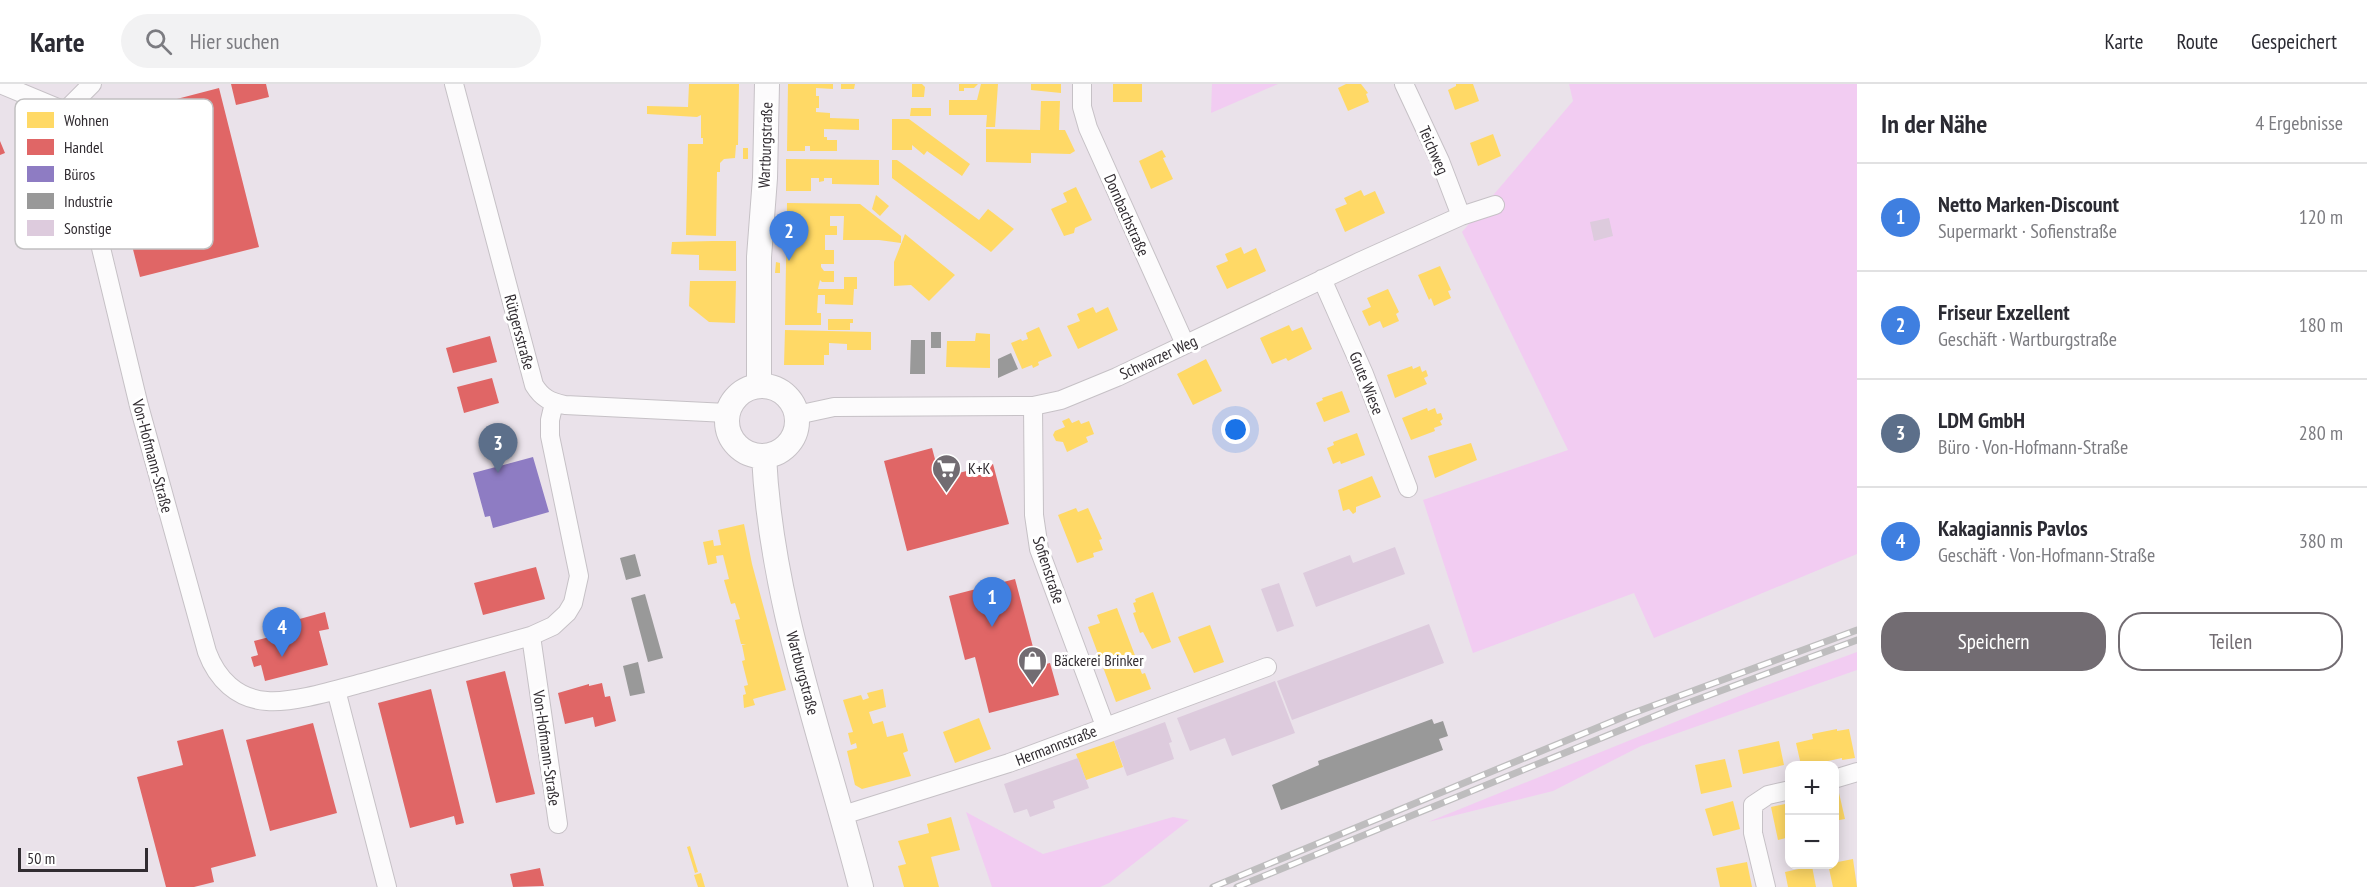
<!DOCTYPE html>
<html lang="de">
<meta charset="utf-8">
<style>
body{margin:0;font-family:"PT Sans Narrow",sans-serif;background:#f2f2f3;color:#2b2b33}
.controls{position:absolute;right:18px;bottom:18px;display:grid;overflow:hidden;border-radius:12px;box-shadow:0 3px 15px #0003}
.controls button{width:54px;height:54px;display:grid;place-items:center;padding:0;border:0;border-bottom:2px solid #e1e1e2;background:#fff;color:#2b2b33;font:30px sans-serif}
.scale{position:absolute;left:18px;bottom:15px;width:130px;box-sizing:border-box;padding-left:6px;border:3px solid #312c31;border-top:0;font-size:16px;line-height:21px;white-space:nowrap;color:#312c31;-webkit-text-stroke:4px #fff;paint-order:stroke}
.you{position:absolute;left:1236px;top:346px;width:21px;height:21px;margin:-15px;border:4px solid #fff;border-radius:50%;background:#1a73e8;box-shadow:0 0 0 9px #1a73e833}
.badge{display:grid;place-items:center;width:39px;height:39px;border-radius:50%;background:#726c72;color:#fff;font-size:20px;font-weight:700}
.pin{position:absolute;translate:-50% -50px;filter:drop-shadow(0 2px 3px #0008)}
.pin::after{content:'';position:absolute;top:32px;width:21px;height:18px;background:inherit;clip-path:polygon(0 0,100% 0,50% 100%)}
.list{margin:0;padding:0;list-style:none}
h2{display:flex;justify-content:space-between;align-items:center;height:78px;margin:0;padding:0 24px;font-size:26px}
h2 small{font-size:20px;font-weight:400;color:#7c7c81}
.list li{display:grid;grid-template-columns:39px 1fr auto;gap:18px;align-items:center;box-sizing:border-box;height:108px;padding:0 24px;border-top:2px solid #e1e1e2}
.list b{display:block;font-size:22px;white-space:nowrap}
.list p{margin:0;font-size:20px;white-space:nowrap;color:#7c7c81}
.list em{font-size:20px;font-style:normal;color:#7c7c81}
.actions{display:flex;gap:12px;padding:18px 24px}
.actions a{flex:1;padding:14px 0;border:2px solid #726c72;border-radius:24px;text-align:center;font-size:21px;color:#726c72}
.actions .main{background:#726c72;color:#fff}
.icon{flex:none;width:33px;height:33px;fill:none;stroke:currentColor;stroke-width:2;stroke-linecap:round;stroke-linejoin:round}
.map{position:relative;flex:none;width:1857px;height:803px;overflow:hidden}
header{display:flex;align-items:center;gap:36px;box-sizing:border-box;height:84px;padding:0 30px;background:#fff;border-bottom:2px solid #e1e1e2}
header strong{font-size:28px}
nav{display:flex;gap:33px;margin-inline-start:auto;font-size:21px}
.search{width:420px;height:54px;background:#f2f2f3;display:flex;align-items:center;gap:15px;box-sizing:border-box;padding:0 21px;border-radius:33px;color:#7c7c81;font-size:22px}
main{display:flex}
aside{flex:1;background:#fff}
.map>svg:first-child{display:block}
.green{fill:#f2ccf2}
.homes{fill:#ffd966}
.shops{fill:#e06666}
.offices{fill:#8e7cc3}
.industry{fill:#999}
.building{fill:#ddcbdd}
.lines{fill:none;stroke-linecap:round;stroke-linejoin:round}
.minor-casing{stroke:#c6c1c6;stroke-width:20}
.secondary-casing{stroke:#c6c1c6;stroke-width:26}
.minor{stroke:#fcfbfc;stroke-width:18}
.secondary{stroke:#fcfbfc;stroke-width:24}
.rail-casing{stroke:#bebdbe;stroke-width:7}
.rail{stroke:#fff;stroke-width:4.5;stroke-dasharray:14;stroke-linecap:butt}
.labels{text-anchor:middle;stroke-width:6;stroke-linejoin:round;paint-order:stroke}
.street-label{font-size:16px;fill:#312c31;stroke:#fff}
.poi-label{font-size:16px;fill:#312c31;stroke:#fff;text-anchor:start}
.key{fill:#fff;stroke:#c1c0c1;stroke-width:1.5}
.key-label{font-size:16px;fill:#312c31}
</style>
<header>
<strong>Karte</strong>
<div class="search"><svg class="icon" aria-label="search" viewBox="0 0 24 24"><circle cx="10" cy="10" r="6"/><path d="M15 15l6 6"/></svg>Hier suchen</div>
<nav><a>Karte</a><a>Route</a><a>Gespeichert</a></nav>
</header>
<main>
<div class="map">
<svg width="1857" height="803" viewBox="0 0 1857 803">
<rect width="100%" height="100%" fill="#eae2ea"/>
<path class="green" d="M1212 0H1278L1211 29Z
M1569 0H1857V470L1654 554 1634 509 1473 569 1423 416 1568 366 1462 148 1573 17Z
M1857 568V586L1641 662 1553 707 1428 738 1759 604Z
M966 728 1043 770 1173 733 1189 736 1109 799 1100 803H992Z"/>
<path class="homes" d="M689 0H739L738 61H736L735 74 724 75 720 79V88H717L716 152 686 151 688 60H703V54H701V31L697 33 647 30V22L688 23Z
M788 0H833V5L816 4V12H819V24H816V28L830 29V34L859 35V46L824 45V53H827V56H837V67H810V62H805V67H787Z
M841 0H855L854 5H841Z
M912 0H922L925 3 924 13H912Z
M959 0H978L974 4H964V7H959Z
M981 0H998L995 43H986L987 31H949V16H977Z
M1031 0H1061V9L1031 6Z
M1113 0H1142V18H1113Z
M1346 0H1361L1368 9 1366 10 1369 18 1348 27 1338 4Z
M1456 0H1473L1479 17 1455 26 1448 6 1456 2Z
M1041 17H1060L1059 46H1065L1075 67 1070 70 1031 69V79L986 78V45L1040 46Z
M911 24H931V32H910Z
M892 35H909L970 80 962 92 927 67 924 71 912 61V66H892Z
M1493 50 1501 72 1478 82 1470 59Z
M743 64H748V75H743Z
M1162 66 1166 73 1163 74 1173 95 1151 105 1139 77Z
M786 75 879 76V101L832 100V94H824V97L819 98V94H811V107H786Z
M892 76H897L979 136 988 125 1014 145 991 168 892 94Z
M1076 103 1092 136 1075 144 1074 149 1064 152 1051 125 1067 118 1063 109Z
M1361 106 1364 112 1375 107 1385 129 1345 148 1335 125 1347 120 1344 114Z
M876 111 889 122 880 132 872 125Z
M787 119 860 120 901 152V159L879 156H843L844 132H830V142H837V151H825V166H834V180H821V183L824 187H834V198H822L820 196 818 205H844V193H857V205H854L853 221 825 220V211H818L817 229H821V241H785Z
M905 150 955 191 929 217 911 201 894 202V178Z
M712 157H736V187L699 186V171L671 170 672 158Z
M1241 163 1244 170 1256 164 1266 187 1227 205 1216 182 1228 177 1225 170Z
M776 178 780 179V189H775Z
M1440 182 1451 206 1448 207 1451 214 1434 222 1431 214 1429 216 1418 191Z
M690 197H736L735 239 709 238 689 222Z
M1388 205 1399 228 1396 230 1399 237 1383 244 1380 237 1369 242 1362 227 1371 223 1367 214Z
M1093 223 1096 229 1108 223 1118 246 1078 265 1067 242 1080 237 1077 230Z
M828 235H853V239H850V246H828Z
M1289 241 1292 247 1302 243 1312 265 1288 277 1286 274 1272 280 1260 254Z
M1039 243 1052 272 1038 278 1039 281 1033 284 1032 281 1022 285 1011 259 1021 255 1022 257 1028 255 1026 249Z
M785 246 871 248V266H847V260L829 259V271H824V281H784Z
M976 249 990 250V284L946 283 947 257H975Z
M1206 275 1222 307 1193 321 1177 290Z
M1412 282 1413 285 1420 282 1422 288 1426 286 1428 292 1424 294 1427 300 1395 314 1387 291Z
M1342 307 1350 328 1324 338 1316 319 1323 316 1322 314Z
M1427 324 1428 327 1435 324 1437 330 1441 329 1443 335 1440 337 1442 341 1434 344 1435 347 1411 356 1402 334Z
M1069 334 1072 339 1079 336 1081 340 1089 337 1094 350 1086 353 1088 358 1067 368 1063 358 1056 357 1053 351 1055 347 1065 343 1062 337Z
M1357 349 1365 371 1341 380 1340 377 1333 380 1327 364 1334 361 1333 358Z
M1471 359 1477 376 1435 394 1428 372Z
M1372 392 1381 413 1356 423V428L1353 430 1349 425 1343 427 1338 406Z
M1076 424 1078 428 1088 424 1102 455 1099 456 1103 466 1093 469 1094 473 1077 479 1058 431Z
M744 440 752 480 786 606 753 615 755 621 744 624 743 611 746 610 744 602 748 601 742 577 745 576 742 561 746 560H741L735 536 740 535 735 519 731 520 724 496 729 495 723 471 716 472 717 479 708 481 703 458 713 456 714 462 721 461 718 446Z
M1153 508 1171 558 1152 565 1143 548 1140 549 1133 529 1136 528 1133 519 1136 518 1135 515Z
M1117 524 1142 590 1145 589 1151 605 1116 618 1088 543 1100 539 1097 531Z
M1210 541 1224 578 1194 589 1178 553Z
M883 605 886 623 869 628 873 640 883 637 887 653 903 649 908 667 903 669 911 692 862 705 855 701 847 667 857 664 856 659 851 661 848 649 853 648 843 616 861 611 863 616 869 614 867 609Z
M979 634 991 665 955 679 943 648Z
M1837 645V647L1849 645 1855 674 1842 676V674L1819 679V681H1801L1796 659 1813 655 1812 650Z
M1114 657 1123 683 1086 696 1076 670Z
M1779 657 1784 681 1743 690 1738 666Z
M1725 675 1732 703 1701 710 1695 681Z
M1839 709 1845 735 1834 737V710Z
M1733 717 1740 745 1713 752 1705 725Z
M1790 719V753L1778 756 1771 723Z
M951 733 960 766 931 773 939 803H904L898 782 906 780 898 757 929 749 927 740Z
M690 762 698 788 695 789 687 763Z
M1853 775 1857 803H1833L1828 780Z
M1747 778 1752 803H1720L1716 784Z
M1812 782 1816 803H1788L1785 788Z
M701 789 705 803H698L694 791Z"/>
<path class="shops" d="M231 0H266L269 13 236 21Z
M219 4 259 163 140 193 100 35Z
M0 57 5 69 0 71Z
M490 252 497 278 453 289 446 264Z
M492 294 499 319 464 329 457 303Z
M932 364 940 394 993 380 1009 440 907 467 884 377Z
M536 483 545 515 483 531 474 499Z
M1015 495 1038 582 1050 579 1059 611 989 629 975 573 965 576 949 512Z
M325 528 329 545 319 547 328 581 265 597 261 581 254 583 251 573 258 571 254 557 277 551 274 542Z
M505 587 535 710 496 719 466 597Z
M602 599 605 613 610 612 616 637 595 643 593 633 565 640 558 609 589 600V602Z
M431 605 464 739 456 741 454 732 410 744 378 619Z
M313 639 337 729 270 747 246 656Z
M223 645 256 772 211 784 214 798 194 803H166L137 693 183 681 177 657Z
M540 784 544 802 513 803 510 790Z"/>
<path class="offices" d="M533 373 549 428 493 444 490 432 485 433 473 389Z"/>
<path class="industry" d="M931 248H941V264H931Z
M911 256H925V290H910Z
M1011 269 1018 285 998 294V275Z
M635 470 641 492 626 496 620 474Z
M645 510 663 574 648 578 631 514Z
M638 578 645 609 630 612 623 582Z
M1432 635 1434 640 1443 637 1448 652 1439 655 1443 666 1281 726 1272 701 1319 681 1318 677Z"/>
<path class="building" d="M1609 134 1613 152 1594 157 1590 138Z
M1395 463 1405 490 1316 523 1303 489 1350 471 1353 479Z
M1279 499 1294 542 1277 548 1261 505Z
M1429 540 1444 579 1292 636 1277 597Z
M1275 597 1295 649 1232 672 1225 654 1190 667 1177 634Z
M1165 638 1172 658 1169 659 1174 675 1127 692 1114 657Z
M1078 674 1089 704 1053 717 1055 724 1030 733 1027 725 1014 729 1004 700Z"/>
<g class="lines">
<defs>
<path id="minor" d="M0 0 65 27
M92 0 65 27 95 139 139 322 207 568C217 595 237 615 267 617 295 619 339 605 366 598 421 583 476 567 531 552L553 542 567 529 573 519 579 492 550 352V336L554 319
M454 0 534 301C542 314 550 318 565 321L727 329
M1082 0V23L1088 44 1185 260
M1404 0 1440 77 1461 132
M1322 195 1364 290 1408 404
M1033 322 1034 431 1039 465 1105 642
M797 331 834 323 1033 322 1061 316 1117 293 1359 178 1461 132 1495 121
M531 552 558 740
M336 606 387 803
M1834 695 1857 688
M843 731 1009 679 1267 583
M1766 803 1753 749V721L1768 711 1790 706"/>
<path id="secondary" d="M759 301V173L765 94 767 0
M727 337a35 35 0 1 1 70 0a35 35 0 1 1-70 0Z
M764 372C771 520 825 661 861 803"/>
</defs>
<use href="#minor" class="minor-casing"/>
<use href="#secondary" class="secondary-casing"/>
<use href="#minor" class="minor"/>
<use href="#secondary" class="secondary"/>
<defs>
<path id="rail" d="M1213 803 1628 631 1857 546
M1237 803 1677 623 1857 556"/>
</defs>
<use href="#rail" class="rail-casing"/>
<use href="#rail" class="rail"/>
</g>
<defs>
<symbol id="supermarket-pin" viewBox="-11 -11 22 30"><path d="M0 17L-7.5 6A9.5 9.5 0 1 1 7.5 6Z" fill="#726c72" stroke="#fff"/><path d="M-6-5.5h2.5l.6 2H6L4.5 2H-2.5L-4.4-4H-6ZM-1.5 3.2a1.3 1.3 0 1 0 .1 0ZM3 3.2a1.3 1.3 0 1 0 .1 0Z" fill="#fff"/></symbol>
<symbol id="shop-pin" viewBox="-11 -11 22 30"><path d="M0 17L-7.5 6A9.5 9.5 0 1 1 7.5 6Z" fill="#726c72" stroke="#fff"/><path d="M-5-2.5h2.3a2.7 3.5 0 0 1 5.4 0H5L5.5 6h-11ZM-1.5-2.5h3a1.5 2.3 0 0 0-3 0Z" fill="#fff"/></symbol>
</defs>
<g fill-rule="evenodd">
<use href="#supermarket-pin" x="930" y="368" width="33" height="45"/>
<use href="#shop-pin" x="1016" y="560" width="33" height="45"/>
</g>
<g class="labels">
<g class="street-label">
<text transform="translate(765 61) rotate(-88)" y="6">Wartburgstraße</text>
<text transform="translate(1434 66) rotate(66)" y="6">Teichweg</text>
<text transform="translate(1127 131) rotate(66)" y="6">Dornbachstraße</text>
<text transform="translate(520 248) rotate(75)" y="6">Rütgersstraße</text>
<text transform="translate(1158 273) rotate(-25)" y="6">Schwarzer Weg</text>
<text transform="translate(1367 299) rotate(68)" y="6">Grute Wiese</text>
<text transform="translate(153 372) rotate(75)" y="6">Von-Hofmann-Straße</text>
<text transform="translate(1049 486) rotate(72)" y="6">Sofienstraße</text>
<text transform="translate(803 589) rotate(75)" y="6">Wartburgstraße</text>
<text transform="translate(1056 661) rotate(-21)" y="6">Hermannstraße</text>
<text transform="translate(547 664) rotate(82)" y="6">Von-Hofmann-Straße</text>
</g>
<g class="poi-label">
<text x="968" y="390">K+K</text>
<text x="1054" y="582">Bäckerei Brinker</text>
</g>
</g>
<rect x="15" y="15" width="198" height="150" rx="9" class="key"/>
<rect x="27" y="28" width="27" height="16" fill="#ffd966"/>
<rect x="27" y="55" width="27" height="16" fill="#e06666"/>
<rect x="27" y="82" width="27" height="16" fill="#8e7cc3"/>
<rect x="27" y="109" width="27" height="16" fill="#999"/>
<rect x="27" y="136" width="27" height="16" fill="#ddcbdd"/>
<g class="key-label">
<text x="64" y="42">Wohnen</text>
<text x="64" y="69">Handel</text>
<text x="64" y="96">Büros</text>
<text x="64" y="123">Industrie</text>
<text x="64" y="150">Sonstige</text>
</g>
</svg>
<div class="controls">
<button>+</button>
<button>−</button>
</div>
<div class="scale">50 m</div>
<div class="you"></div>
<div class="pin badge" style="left:992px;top:543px;background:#3f7fe0">1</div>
<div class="pin badge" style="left:789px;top:177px;background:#3f7fe0">2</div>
<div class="pin badge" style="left:498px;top:389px;background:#5c6f8a">3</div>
<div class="pin badge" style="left:282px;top:573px;background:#3f7fe0">4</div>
</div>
<aside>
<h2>In der Nähe<small>4 Ergebnisse</small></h2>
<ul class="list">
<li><span class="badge" style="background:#3f7fe0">1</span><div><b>Netto Marken-Discount</b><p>Supermarkt · Sofienstraße</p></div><em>120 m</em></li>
<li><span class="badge" style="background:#3f7fe0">2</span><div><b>Friseur Exzellent</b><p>Geschäft · Wartburgstraße</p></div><em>180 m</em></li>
<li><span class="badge" style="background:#5c6f8a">3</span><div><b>LDM GmbH</b><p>Büro · Von-Hofmann-Straße</p></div><em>280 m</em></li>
<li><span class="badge" style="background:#3f7fe0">4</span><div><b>Kakagiannis Pavlos</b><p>Geschäft · Von-Hofmann-Straße</p></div><em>380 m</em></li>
</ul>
<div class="actions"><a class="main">Speichern</a><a>Teilen</a></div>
</aside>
</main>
